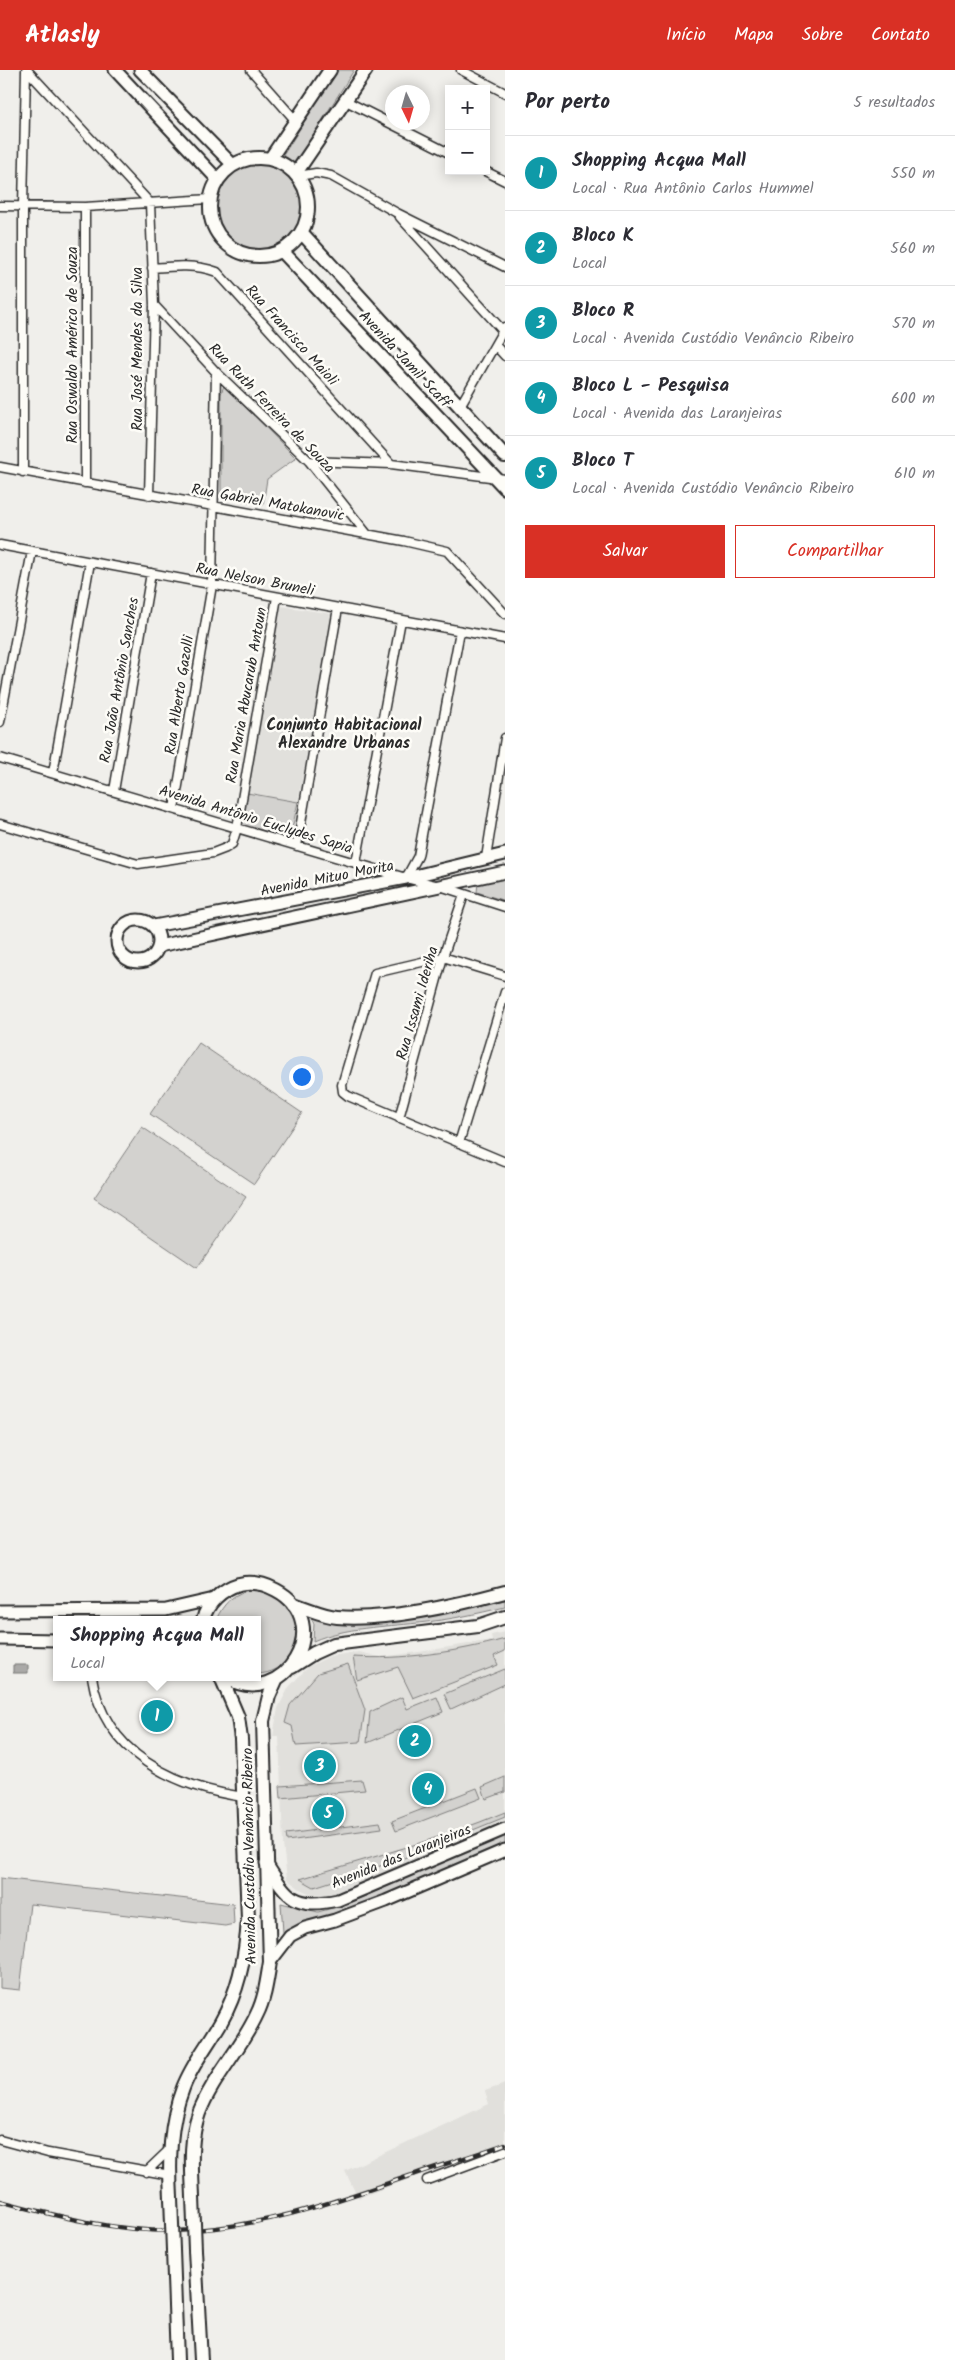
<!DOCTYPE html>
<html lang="pt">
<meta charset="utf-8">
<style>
body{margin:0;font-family:Kalam,sans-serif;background:#f2f2f3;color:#2b2b33}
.controls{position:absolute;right:15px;top:15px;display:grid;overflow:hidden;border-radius:0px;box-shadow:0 2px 12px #0003}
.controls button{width:45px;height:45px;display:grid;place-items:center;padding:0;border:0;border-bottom:1px solid #e1e1e2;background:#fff;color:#2b2b33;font:25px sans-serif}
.compass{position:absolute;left:385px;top:15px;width:45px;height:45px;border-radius:50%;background:#fff;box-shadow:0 2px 12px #0003;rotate:175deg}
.you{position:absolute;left:301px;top:1006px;width:18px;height:18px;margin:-12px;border:4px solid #fff;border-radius:50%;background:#1a73e8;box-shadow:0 0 0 8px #1a73e833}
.badge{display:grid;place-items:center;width:32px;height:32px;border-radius:50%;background:#d93025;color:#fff;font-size:16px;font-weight:700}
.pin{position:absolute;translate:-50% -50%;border:2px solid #fff;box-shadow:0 1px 5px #0006}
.popup{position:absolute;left:53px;top:1546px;width:208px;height:65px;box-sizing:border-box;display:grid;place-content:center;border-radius:0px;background:#fff;filter:drop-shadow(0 1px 4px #0005);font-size:16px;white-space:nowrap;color:#7c7c81}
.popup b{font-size:19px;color:#2b2b33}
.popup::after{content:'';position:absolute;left:50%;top:100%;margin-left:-10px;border:10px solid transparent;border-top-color:#fff}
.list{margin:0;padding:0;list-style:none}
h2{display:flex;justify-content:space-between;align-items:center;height:65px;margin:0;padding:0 20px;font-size:21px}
h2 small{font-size:16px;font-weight:400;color:#7c7c81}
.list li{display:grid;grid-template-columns:32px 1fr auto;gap:15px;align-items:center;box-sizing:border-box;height:75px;padding:0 20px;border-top:1px solid #e1e1e2}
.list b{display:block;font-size:19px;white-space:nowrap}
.list p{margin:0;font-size:16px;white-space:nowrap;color:#7c7c81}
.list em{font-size:16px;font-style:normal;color:#7c7c81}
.actions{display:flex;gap:10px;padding:15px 20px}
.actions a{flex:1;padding:11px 0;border:1px solid #d93025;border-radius:0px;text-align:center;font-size:18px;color:#d93025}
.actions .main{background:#d93025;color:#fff}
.map{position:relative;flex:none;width:505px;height:2290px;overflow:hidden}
header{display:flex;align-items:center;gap:30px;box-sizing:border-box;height:70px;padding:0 25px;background:#d93025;color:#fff}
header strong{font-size:24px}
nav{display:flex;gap:28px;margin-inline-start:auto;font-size:18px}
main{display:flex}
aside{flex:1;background:#fff}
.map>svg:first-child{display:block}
.built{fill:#e1e0dc}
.green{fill:#d3d2cf;stroke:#7f7e7d}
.water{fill:#aaa9a7;stroke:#777775}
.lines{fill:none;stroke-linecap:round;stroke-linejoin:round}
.street-casing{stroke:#2b2b2b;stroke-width:11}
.secondary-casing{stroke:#2b2b2b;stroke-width:15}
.primary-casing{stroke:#2b2b2b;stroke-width:16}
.street{stroke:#fdfcf7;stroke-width:8}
.secondary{stroke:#fdfcf7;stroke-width:11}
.primary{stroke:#fdfcf7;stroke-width:12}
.rail-casing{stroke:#2b2b2b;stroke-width:4.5}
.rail{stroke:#fdfcf7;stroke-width:2.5;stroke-dasharray:8;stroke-linecap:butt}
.primary-bridge-casing{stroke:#2b2b2b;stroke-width:16;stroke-linecap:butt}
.primary-bridge{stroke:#fdfcf7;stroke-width:12}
.labels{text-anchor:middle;stroke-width:5;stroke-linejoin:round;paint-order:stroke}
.street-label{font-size:15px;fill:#2b2b2b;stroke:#fdfcf7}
.neighbourhood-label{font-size:16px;font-weight:bold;fill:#2b2b2b;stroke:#fdfcf7}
</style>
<header>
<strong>Atlasly</strong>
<nav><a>Início</a><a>Mapa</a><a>Sobre</a><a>Contato</a></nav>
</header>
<main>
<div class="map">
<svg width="505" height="2290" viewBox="0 0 505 2290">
<rect width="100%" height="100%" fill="#f0efeb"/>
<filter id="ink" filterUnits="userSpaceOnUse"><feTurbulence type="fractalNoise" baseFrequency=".02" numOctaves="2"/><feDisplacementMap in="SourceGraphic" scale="10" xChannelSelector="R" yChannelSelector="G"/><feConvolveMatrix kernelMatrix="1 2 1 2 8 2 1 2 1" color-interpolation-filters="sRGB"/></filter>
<g filter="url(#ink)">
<path class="built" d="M281 536 333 544 298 732 247 723Z
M505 1562V1754L321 1829 300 1819 287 1809 283 1774 279 1666H273L278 1638 289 1617 308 1597 330 1586 359 1582 380 1587 419 1582 492 1570 491 1565Z
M505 2014V2073L358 2128 345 2101 489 2034 485 2021Z"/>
<path class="green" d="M337 0H354L294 95 282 87Z
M216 137a44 44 0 1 1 88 0a44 44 0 1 1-88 0Z
M224 315 296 388 267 409 263 435 222 425 221 423V324Z
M247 723 298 732 290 768 241 756Z
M505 807V831L477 822 478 813Z
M199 973 302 1043 254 1114 150 1044Z
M142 1057 246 1127 197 1198 94 1128Z
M253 1519C267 1522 285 1526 293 1539 295 1542 295 1548 296 1551 302 1578 286 1603 257 1604V1550H216C224 1532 234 1523 253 1519Z
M505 1530V1537C476 1544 448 1550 418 1553 383 1557 346 1557 313 1571L314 1554 310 1546 452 1540Z
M505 1569V1581L494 1586 498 1595 413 1628 398 1597 357 1610 353 1587C403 1590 457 1582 505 1569Z
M348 1594 365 1640 360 1672 296 1676 292 1656 285 1653 290 1635 318 1603Z
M505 1599V1614L451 1639 444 1624Z
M402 1627 407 1639 437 1627 443 1642 367 1673 370 1642Z
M505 1707V1722L486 1729 482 1717Z
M362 1710 365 1720 281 1728 280 1716Z
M477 1718 481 1728 396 1761 392 1751Z
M505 1742V1747L399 1790 314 1817 300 1809C368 1788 439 1770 505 1742Z
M380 1752 382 1758 287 1771 286 1764Z
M505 1765V1775L327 1850 283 1862 281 1833 318 1842 347 1834Z
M0 1808 233 1834 234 1854 225 1856 30 1834 20 1920 0 1918Z"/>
<path class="water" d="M13 1595H28V1603H13Z"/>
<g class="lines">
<defs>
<path id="street" d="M27 0 150 133 154 235 149 425
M251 0 296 51
M461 0 505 23
M346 31 449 83
M485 101 505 111
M298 106 316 103 331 106 397 143 505 197
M0 136 85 137 210 129
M400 147 503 261
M152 198C175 196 195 194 217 202L391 394
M154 235 216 302 309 391 367 464
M495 275 505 286
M460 336 505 257
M309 391 391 394 505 409
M0 397 404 471 447 481 505 544
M23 402V136L26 0
M85 413V137
M0 475 505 569
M0 652 32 481
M0 688 406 808 443 817 505 837
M53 703 90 492
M114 721 151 503
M174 739 212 515 216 302
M0 754 138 794 213 783 226 778 232 774 237 758 277 527
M297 776 338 538
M486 788 505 668
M356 793 401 550
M406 808 418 786 460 561
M505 906 443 887 375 903 342 1015 343 1022 348 1026 505 1092
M399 1048 443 887 464 825
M459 1073 505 922
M92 1607C104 1684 175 1717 243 1727
M0 2070 48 2083 170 2105
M146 2102 169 2080
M427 2110 505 2081"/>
<path id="secondary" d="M115 0 218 110
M140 0 233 95
M117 871a21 21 0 1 1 42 0a21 21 0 1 1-42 0Z
M154 856 406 808 505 784
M159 876 505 802
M0 1541 166 1540 214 1529
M0 1569 57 1570
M266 1793C288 1828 294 1839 338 1830L505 1759
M270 1892 290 1866 305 1858 335 1850 386 1831 505 1780"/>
<path id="primary" d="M210 137a49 49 0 1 1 98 0a49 49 0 1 1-98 0Z
M270 89 330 0
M296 103 366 0
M302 163 505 386
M282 181 505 418
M293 1534C307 1538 323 1546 337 1547 387 1551 457 1535 505 1522
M203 1550C207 1533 222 1519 239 1514 252 1511 265 1514 276 1520 337 1552 284 1643 225 1607
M292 1597 314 1583 334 1574 478 1556 505 1547
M193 2127C192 2098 189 2071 199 2043 213 2007 241 1979 257 1944 265 1928 267 1910 270 1892L263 1651 269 1626 277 1608
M171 2128C169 2091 169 2054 183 2018 192 1994 208 1975 221 1952 239 1920 246 1886 248 1849L241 1669 238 1647 221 1607
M173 2180 177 2290
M195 2180 201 2290"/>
</defs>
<use href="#street" class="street-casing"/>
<use href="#secondary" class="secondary-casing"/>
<use href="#primary" class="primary-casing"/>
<use href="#street" class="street"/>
<use href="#secondary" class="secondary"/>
<use href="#primary" class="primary"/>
<defs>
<path id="rail" d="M0 2131C56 2146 114 2161 172 2161 257 2160 335 2132 415 2104 445 2094 475 2085 505 2074"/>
</defs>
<use href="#rail" class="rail-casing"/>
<use href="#rail" class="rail"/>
<defs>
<path id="primary-bridge" d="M193 2127 195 2180
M171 2128 173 2180"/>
</defs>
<use href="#primary-bridge" class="primary-bridge-casing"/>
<use href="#primary-bridge" class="primary-bridge"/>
</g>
</g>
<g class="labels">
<g class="street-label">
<text transform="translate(292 265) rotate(48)" y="5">Rua Francisco Maioli</text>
<text transform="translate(72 275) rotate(-90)" y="5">Rua Oswaldo Américo de Souza</text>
<text transform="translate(137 279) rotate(-90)" y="5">Rua José Mendes da Silva</text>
<text transform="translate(405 289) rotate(47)" y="5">Avenida Jamil Scaff</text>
<text transform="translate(272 338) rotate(46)" y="5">Rua Ruth Ferreira de Souza</text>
<text transform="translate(268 432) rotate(10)" y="5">Rua Gabriel Matokanovic</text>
<text transform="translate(255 509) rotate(11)" y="5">Rua Nelson Bruneli</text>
<text transform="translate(119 610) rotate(-80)" y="5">Rua João Antônio Sanches</text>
<text transform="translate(179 625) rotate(-81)" y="5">Rua Alberto Gazolli</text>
<text transform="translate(246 625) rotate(-80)" y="5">Rua Maria Abucarub Antoun</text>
<text transform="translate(256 749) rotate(17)" y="5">Avenida Antônio Euclydes Sapia</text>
<text transform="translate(327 808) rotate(-11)" y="5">Avenida Mituo Morita</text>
<text transform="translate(417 933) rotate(-74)" y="5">Rua Issami Ideriha</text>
<text transform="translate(249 1786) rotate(-91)" y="5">Avenida Custódio Venâncio Ribeiro</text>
<text transform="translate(401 1786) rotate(-22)" y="5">Avenida das Laranjeiras</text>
</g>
<g class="neighbourhood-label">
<text x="344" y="660">Conjunto Habitacional<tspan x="344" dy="18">Alexandre Urbanas</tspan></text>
</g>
</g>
</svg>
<div class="controls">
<button>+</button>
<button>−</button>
</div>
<svg class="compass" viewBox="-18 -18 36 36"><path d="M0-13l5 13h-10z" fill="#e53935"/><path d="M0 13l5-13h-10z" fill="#7c7c81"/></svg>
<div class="you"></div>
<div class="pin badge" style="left:157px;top:1646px;background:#0f9aa8">1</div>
<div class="popup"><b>Shopping Acqua Mall</b>Local</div>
<div class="pin badge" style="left:415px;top:1671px;background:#0f9aa8">2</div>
<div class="pin badge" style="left:320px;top:1696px;background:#0f9aa8">3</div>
<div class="pin badge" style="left:428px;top:1719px;background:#0f9aa8">4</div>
<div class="pin badge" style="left:328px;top:1743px;background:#0f9aa8">5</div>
</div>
<aside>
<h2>Por perto<small>5 resultados</small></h2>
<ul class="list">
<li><span class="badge" style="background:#0f9aa8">1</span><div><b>Shopping Acqua Mall</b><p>Local · Rua Antônio Carlos Hummel</p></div><em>550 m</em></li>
<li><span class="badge" style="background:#0f9aa8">2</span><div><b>Bloco K</b><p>Local</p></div><em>560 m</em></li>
<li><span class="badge" style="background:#0f9aa8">3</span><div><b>Bloco R</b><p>Local · Avenida Custódio Venâncio Ribeiro</p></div><em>570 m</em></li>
<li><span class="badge" style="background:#0f9aa8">4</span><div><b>Bloco L - Pesquisa</b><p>Local · Avenida das Laranjeiras</p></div><em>600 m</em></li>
<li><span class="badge" style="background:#0f9aa8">5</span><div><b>Bloco T</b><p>Local · Avenida Custódio Venâncio Ribeiro</p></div><em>610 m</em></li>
</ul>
<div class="actions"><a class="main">Salvar</a><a>Compartilhar</a></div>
</aside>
</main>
